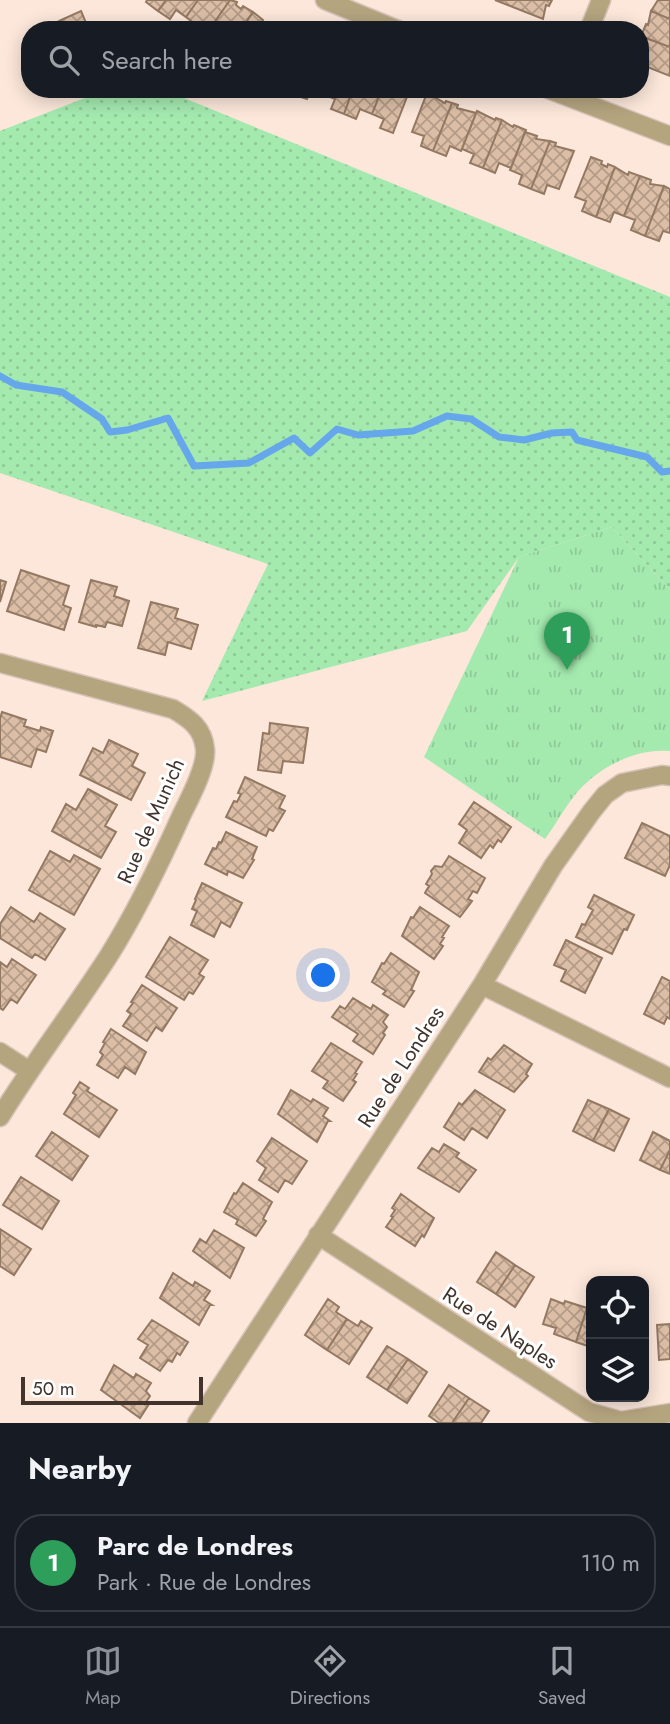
<!DOCTYPE html>
<meta charset="utf-8">
<style>
body{margin:0;font-family:Jost,sans-serif;background:#20242c;color:#f1f3f6}
.controls{position:absolute;right:21px;bottom:21px;display:grid;overflow:hidden;border-radius:14px;box-shadow:0 4px 18px #0003}
.controls button{width:63px;height:63px;display:grid;place-items:center;padding:0;border:0;border-bottom:2px solid #363941;background:#171b24;color:#f1f3f6;font:35px sans-serif}
.scale{position:absolute;left:21px;bottom:18px;width:182px;box-sizing:border-box;padding-left:7px;border:4px solid #42342c;border-top:0;font-size:19px;line-height:24px;white-space:nowrap;color:#42342c;-webkit-text-stroke:5px #fff;paint-order:stroke}
.you{position:absolute;left:324px;top:976px;width:24px;height:24px;margin:-18px;border:5px solid #fff;border-radius:50%;background:#1a73e8;box-shadow:0 0 0 10px #1a73e833}
.badge{display:grid;place-items:center;width:46px;height:46px;border-radius:50%;background:#8c9099;color:#fff;font-size:23px;font-weight:700}
.pin{position:absolute;translate:-50% -58px;filter:drop-shadow(0 2px 4px #0008)}
.pin::after{content:'';position:absolute;top:37px;width:24px;height:21px;background:inherit;clip-path:polygon(0 0,100% 0,50% 100%)}
.list{margin:0;padding:0;list-style:none}
h2{display:flex;justify-content:space-between;align-items:center;height:91px;margin:0;padding:0 28px;font-size:30px}
h2 small{font-size:23px;font-weight:400;color:#9ea1a6}
.list li{display:grid;grid-template-columns:46px 1fr auto;gap:21px;align-items:center;box-sizing:border-box;height:98px;margin:0 14px 14px;padding:0 14px;border:2px solid #363941;border-radius:28px}
.list b{display:block;font-size:26px;white-space:nowrap}
.list p{margin:0;font-size:23px;white-space:nowrap;color:#9ea1a6}
.list em{font-size:23px;font-style:normal;color:#9ea1a6}
.icon{flex:none;width:38px;height:38px;fill:none;stroke:currentColor;stroke-width:2;stroke-linecap:round;stroke-linejoin:round}
.map{position:relative;flex:none;width:670px;height:1423px;overflow:hidden}
.search{position:absolute;background:#171b24;box-shadow:0 4px 18px #0003;left:21px;right:21px;top:21px;height:77px;display:flex;align-items:center;gap:18px;box-sizing:border-box;padding:0 24px;border-radius:28px;color:#9ea1a6;font-size:26px}
.sheet{height:203px;background:#171b24}
nav{display:flex;justify-content:space-around;align-items:center;box-sizing:border-box;height:98px;border-top:2px solid #363941;background:#171b24;font-size:19px;color:#9ea1a6}
nav a{display:grid;justify-items:center;gap:4px}
nav .on{color:#8c9099}
.map>svg:first-child{display:block}
.grass{fill:url(#grass-dots)}
.park{fill:url(#park-tufts)}
.lines{fill:none;stroke-linecap:round;stroke-linejoin:round}
.stream{stroke:#66a7ec;stroke-width:7}
.building{fill:url(#building-cross-hatch);stroke:#947962;stroke-width:2}
.minor-casing{stroke:#d7c3b7;stroke-width:21}
.minor{stroke:#b4a57f;stroke-width:18}
.labels{text-anchor:middle;stroke-width:6;stroke-linejoin:round;paint-order:stroke}
.street-label{font-size:21px;fill:#42342c;stroke:#fff}
</style>
<div class="map">
<svg width="670" height="1423" viewBox="0 0 670 1423">
<defs>
<pattern id="grass-dots" width="8" height="8" patternUnits="userSpaceOnUse" patternTransform="scale(1.75)"><rect width="8" height="8" fill="#a4eaaf"/><path d="M2 2h.1M6 6h.1" fill="none" stroke="#8ec997" stroke-width="1.8" stroke-linecap="round"/></pattern>
<pattern id="park-tufts" width="24" height="20" patternUnits="userSpaceOnUse" patternTransform="scale(1.75)"><rect width="24" height="20" fill="#a4eaaf"/><path d="M3 7l-1-3M5 7V3M7 7l1-3M15 17l-1-3M17 17v-4M19 17l1-3" fill="none" stroke="#8ec997"/></pattern>
<pattern id="building-cross-hatch" width="8" height="8" patternUnits="userSpaceOnUse" patternTransform="scale(1.75)"><rect width="8" height="8" fill="#dcbea6"/><path d="M0 0l8 8M0 8l8-8" fill="none" stroke="#b49b87"/></pattern>
</defs>
<rect width="100%" height="100%" fill="#fce7da"/>
<path class="grass" d="M108 89H162L670 297V590L612 527 519 557 467 631 202 701 268 564 0 473V131Z"/>
<path class="park" d="M612 527 670 590V751C637 748 603 765 580 789 567 803 557 823 545 839L424 757 519 557Z"/>
<g class="lines">
<path class="stream" d="M0 376 16 385 62 392 102 419 110 432 127 430 168 418 194 466 249 463 294 438 310 453 337 429 358 435 413 431 447 416 471 419 499 437 524 440 552 433 572 432 577 440 647 457 662 472 670 471"/>
</g>
<path class="building" d="M147 0H166L158 11 146 2Z
M166 0H198L186 17 176 10 170 19 158 11Z
M198 0H230L209 30H191L195 24 186 17Z
M230 0 237 2 236 5 241 9 243 6 253 12 241 30H209Z
M495 0H552L549 6 546 5 543 19Z
M658 0H670V19L651 11Z
M81 11 89 30H65L61 20Z
M651 11 670 19V47L641 36 646 24 648 25Z
M253 12 263 20 261 23 267 27 268 25 273 30H241Z
M61 20 65 30H42V29Z
M643 37 670 47V76L640 64V44Z
M297 89H325L323 94 311 90 307 99 295 95Z
M325 89H353L344 114 331 109 335 99 323 94Z
M353 89H382L372 114 360 109 356 119 344 114Z
M382 89H410L393 133 380 128 384 119 372 114Z
M427 93 445 103 446 101 452 103 433 151 421 146 424 136 412 132Z
M452 103 458 105 457 108 476 113 461 151 450 146 446 156 433 151Z
M477 111 495 120 496 118 502 120 483 168 470 163 474 154 462 149Z
M502 120 513 127 514 125 526 130 511 168 499 163 495 173 483 168Z
M525 132 537 136 536 139 550 141 531 189 519 184 522 175 510 170Z
M550 141 556 143 555 146 574 151 559 189 547 185 544 194 531 189Z
M591 157 602 161 601 164 607 167 608 164 615 167 596 217 582 211 586 201 575 197Z
M615 167 628 175 629 172 640 176 624 216 614 212 610 222 596 217Z
M640 176 651 180 650 184 664 186 645 236 631 230 635 220 624 216Z
M664 186 670 189V233L663 231 659 241 645 236Z
M21 570 69 586 63 605 71 608 64 630 7 611Z
M0 580 6 582 0 602Z
M91 580 117 587 114 596 129 601 122 626 107 622 105 627 96 625V627L79 622Z
M151 602 178 609 175 618 198 625 191 649 168 642 165 655 138 648Z
M2 712 26 720 24 726 40 731 41 727 53 731 46 752 37 749 31 767 0 757V719Z
M270 723 308 728 303 763 283 761 281 773 258 770 263 733 269 734Z
M109 740 138 754 132 766 145 773 131 800 80 775 93 748 103 753Z
M245 777 285 796 279 808 285 811 273 831 269 829 266 836 226 817 234 801 237 802 241 794 238 793Z
M88 789 117 805 105 826 116 832 101 858 52 831 66 804 76 810Z
M474 802 511 827 501 842 498 840 493 848 490 845 481 858 459 843 467 830 459 824Z
M642 823 670 836V865L665 876 625 858Z
M226 832 257 847 252 859 254 860 243 878 228 871 227 875 205 864 213 848 216 849 219 842 221 843Z
M50 851 70 862 74 855 100 869 74 915 29 890Z
M449 856 485 878 477 893 473 891 468 899 472 901 460 917 425 893 429 886 426 884 432 874 431 871 435 866 442 867Z
M202 883 242 903 230 927 221 922 214 937 191 925 197 911 192 909 196 900 195 899Z
M594 895 634 915 627 930 624 929 612 954 576 937 582 924 585 925 593 910 588 907Z
M11 907 34 922 40 913 65 929 45 960 35 954 32 958 0 938V924Z
M420 907 449 926 442 937 444 938 440 944 443 946 434 959 402 936 411 917 413 918Z
M170 937 208 960 199 974 204 977 193 994 189 992 184 1000 146 977Z
M566 940 602 958 585 993 561 981 566 970 554 965Z
M391 953 419 972 411 990 414 991 404 1007 383 994 386 991 372 982 382 963 384 964Z
M12 959 36 975 17 1003 11 999 3 1010 0 1008V962L7 967Z
M662 977 670 981V1019L667 1017 664 1024 644 1014Z
M142 985 177 1008 162 1031 156 1027 147 1041 123 1026 131 1014 127 1011 133 1003 131 1002Z
M353 998 371 1009 373 1005 388 1015 383 1022 387 1027 383 1033 385 1035 373 1054 353 1041 358 1034 332 1017 340 1006 345 1009Z
M111 1029 146 1052 135 1074 125 1067 118 1078 97 1065 103 1055 100 1052 105 1043 103 1042Z
M331 1043 362 1062 355 1073 357 1074 353 1080 356 1082 343 1101 323 1088 328 1081 312 1071Z
M504 1045 532 1064 526 1074 528 1076 514 1092 479 1072 488 1058 491 1060Z
M80 1082 89 1088 87 1091 117 1110 99 1137 64 1114 76 1095 73 1093Z
M291 1090 311 1102 313 1099 328 1108 323 1116 330 1121H328L317 1142 278 1114Z
M475 1090 505 1110 487 1138 472 1128 464 1140 444 1127 459 1103 462 1105Z
M588 1100 609 1109 593 1141 573 1131Z
M609 1109 629 1119 614 1151 593 1141Z
M52 1132 88 1156 72 1180 36 1156Z
M653 1132 670 1141V1150L660 1170 640 1160Z
M272 1138 307 1161 292 1184 285 1180 278 1192 259 1180 266 1168 257 1161Z
M444 1144 459 1153 456 1157 476 1170 459 1192 418 1168 432 1148 439 1152Z
M670 1150V1174L660 1170Z
M21 1177 59 1201 42 1229 3 1205Z
M243 1183 272 1202 263 1219 266 1221 256 1236 236 1224 238 1220 224 1212 234 1193 236 1194Z
M401 1194 434 1218 424 1237 422 1235 415 1246 386 1227 393 1217 391 1216 395 1210 392 1208Z
M0 1229 31 1249 14 1275 0 1266Z
M214 1230 244 1248 230 1278 193 1251 200 1239 206 1243Z
M496 1252 515 1265 496 1294 477 1282Z
M515 1265 534 1277 515 1307 496 1294Z
M173 1273 193 1286 195 1282 210 1291 204 1300 212 1305H210L199 1325 160 1298Z
M328 1299 339 1307 336 1312 347 1319 327 1350 305 1335Z
M551 1299 564 1304 565 1301 587 1308 576 1342 554 1334 556 1328 543 1324Z
M587 1308 591 1310V1347L576 1342Z
M347 1319 358 1326 361 1321 372 1328 349 1364 327 1350Z
M152 1320 188 1342 180 1355 177 1353 172 1362 168 1360 160 1371 140 1358 148 1345 138 1339Z
M670 1324V1359L659 1360 657 1325Z
M387 1346 408 1359 387 1390 367 1377Z
M408 1359 427 1372 407 1403 387 1390Z
M114 1365 134 1378 136 1374 151 1383 146 1391 150 1396 146 1402 149 1404 140 1418 101 1390Z
M449 1385 469 1398 452 1423H439L429 1416Z
M469 1398 489 1411 481 1423H452Z"/>
<g class="lines">
<defs>
<path id="minor" d="M325 0 398 30
M589 30 601 0
M548 89 670 136
M0 663 173 709C190 719 203 728 205 749 207 766 190 798 182 814 160 863 137 911 108 957 73 1011 34 1062 0 1117
M482 985 670 1078
M0 1052 28 1070
M318 1235 589 1412 621 1421 670 1413
M197 1423 482 985 553 866 592 811 605 795 622 783 662 775 670 776"/>
</defs>
<use href="#minor" class="minor-casing"/>
<use href="#minor" class="minor"/>
</g>
<g class="labels">
<g class="street-label">
<text transform="translate(151 821) rotate(-66)" y="7">Rue de Munich</text>
<text transform="translate(401 1067) rotate(-57)" y="7">Rue de Londres</text>
<text transform="translate(500 1328) rotate(33)" y="7">Rue de Naples</text>
</g>
</g>
</svg>
<div class="controls">
<button><svg class="icon" aria-label="locate" viewBox="0 0 24 24"><circle cx="12" cy="12" r="6"/><path d="M12 2v4M12 18v4M2 12h4M18 12h4"/></svg></button>
<button><svg class="icon" aria-label="layers" viewBox="0 0 24 24"><path d="M12 4l9 5-9 5-9-5zM3 14l9 5 9-5"/></svg></button>
</div>
<div class="scale">50 m</div>
<div class="you"></div>
<div class="pin badge" style="left:567px;top:670px;background:#2e9e5b">1</div>
<div class="search"><svg class="icon" aria-label="search" viewBox="0 0 24 24"><circle cx="10" cy="10" r="6"/><path d="M15 15l6 6"/></svg>Search here</div>
</div>
<section class="sheet">
<h2>Nearby<small></small></h2>
<ul class="list">
<li><span class="badge" style="background:#2e9e5b">1</span><div><b>Parc de Londres</b><p>Park · Rue de Londres</p></div><em>110 m</em></li>
</ul>
</section>
<nav>
<a class="on"><svg class="icon" aria-label="map" viewBox="0 0 24 24"><path d="M3 6l6-2 6 2 6-2v14l-6 2-6-2-6 2zM9 4v14M15 6v14"/></svg>Map</a>
<a><svg class="icon" aria-label="directions" viewBox="0 0 24 24"><path d="M12 3l9 9-9 9-9-9zM9 14v-3h6M13 9l2 2-2 2"/></svg>Directions</a>
<a><svg class="icon" aria-label="saved" viewBox="0 0 24 24"><path d="M7 4h10v16l-5-4-5 4z"/></svg>Saved</a>
</nav>
